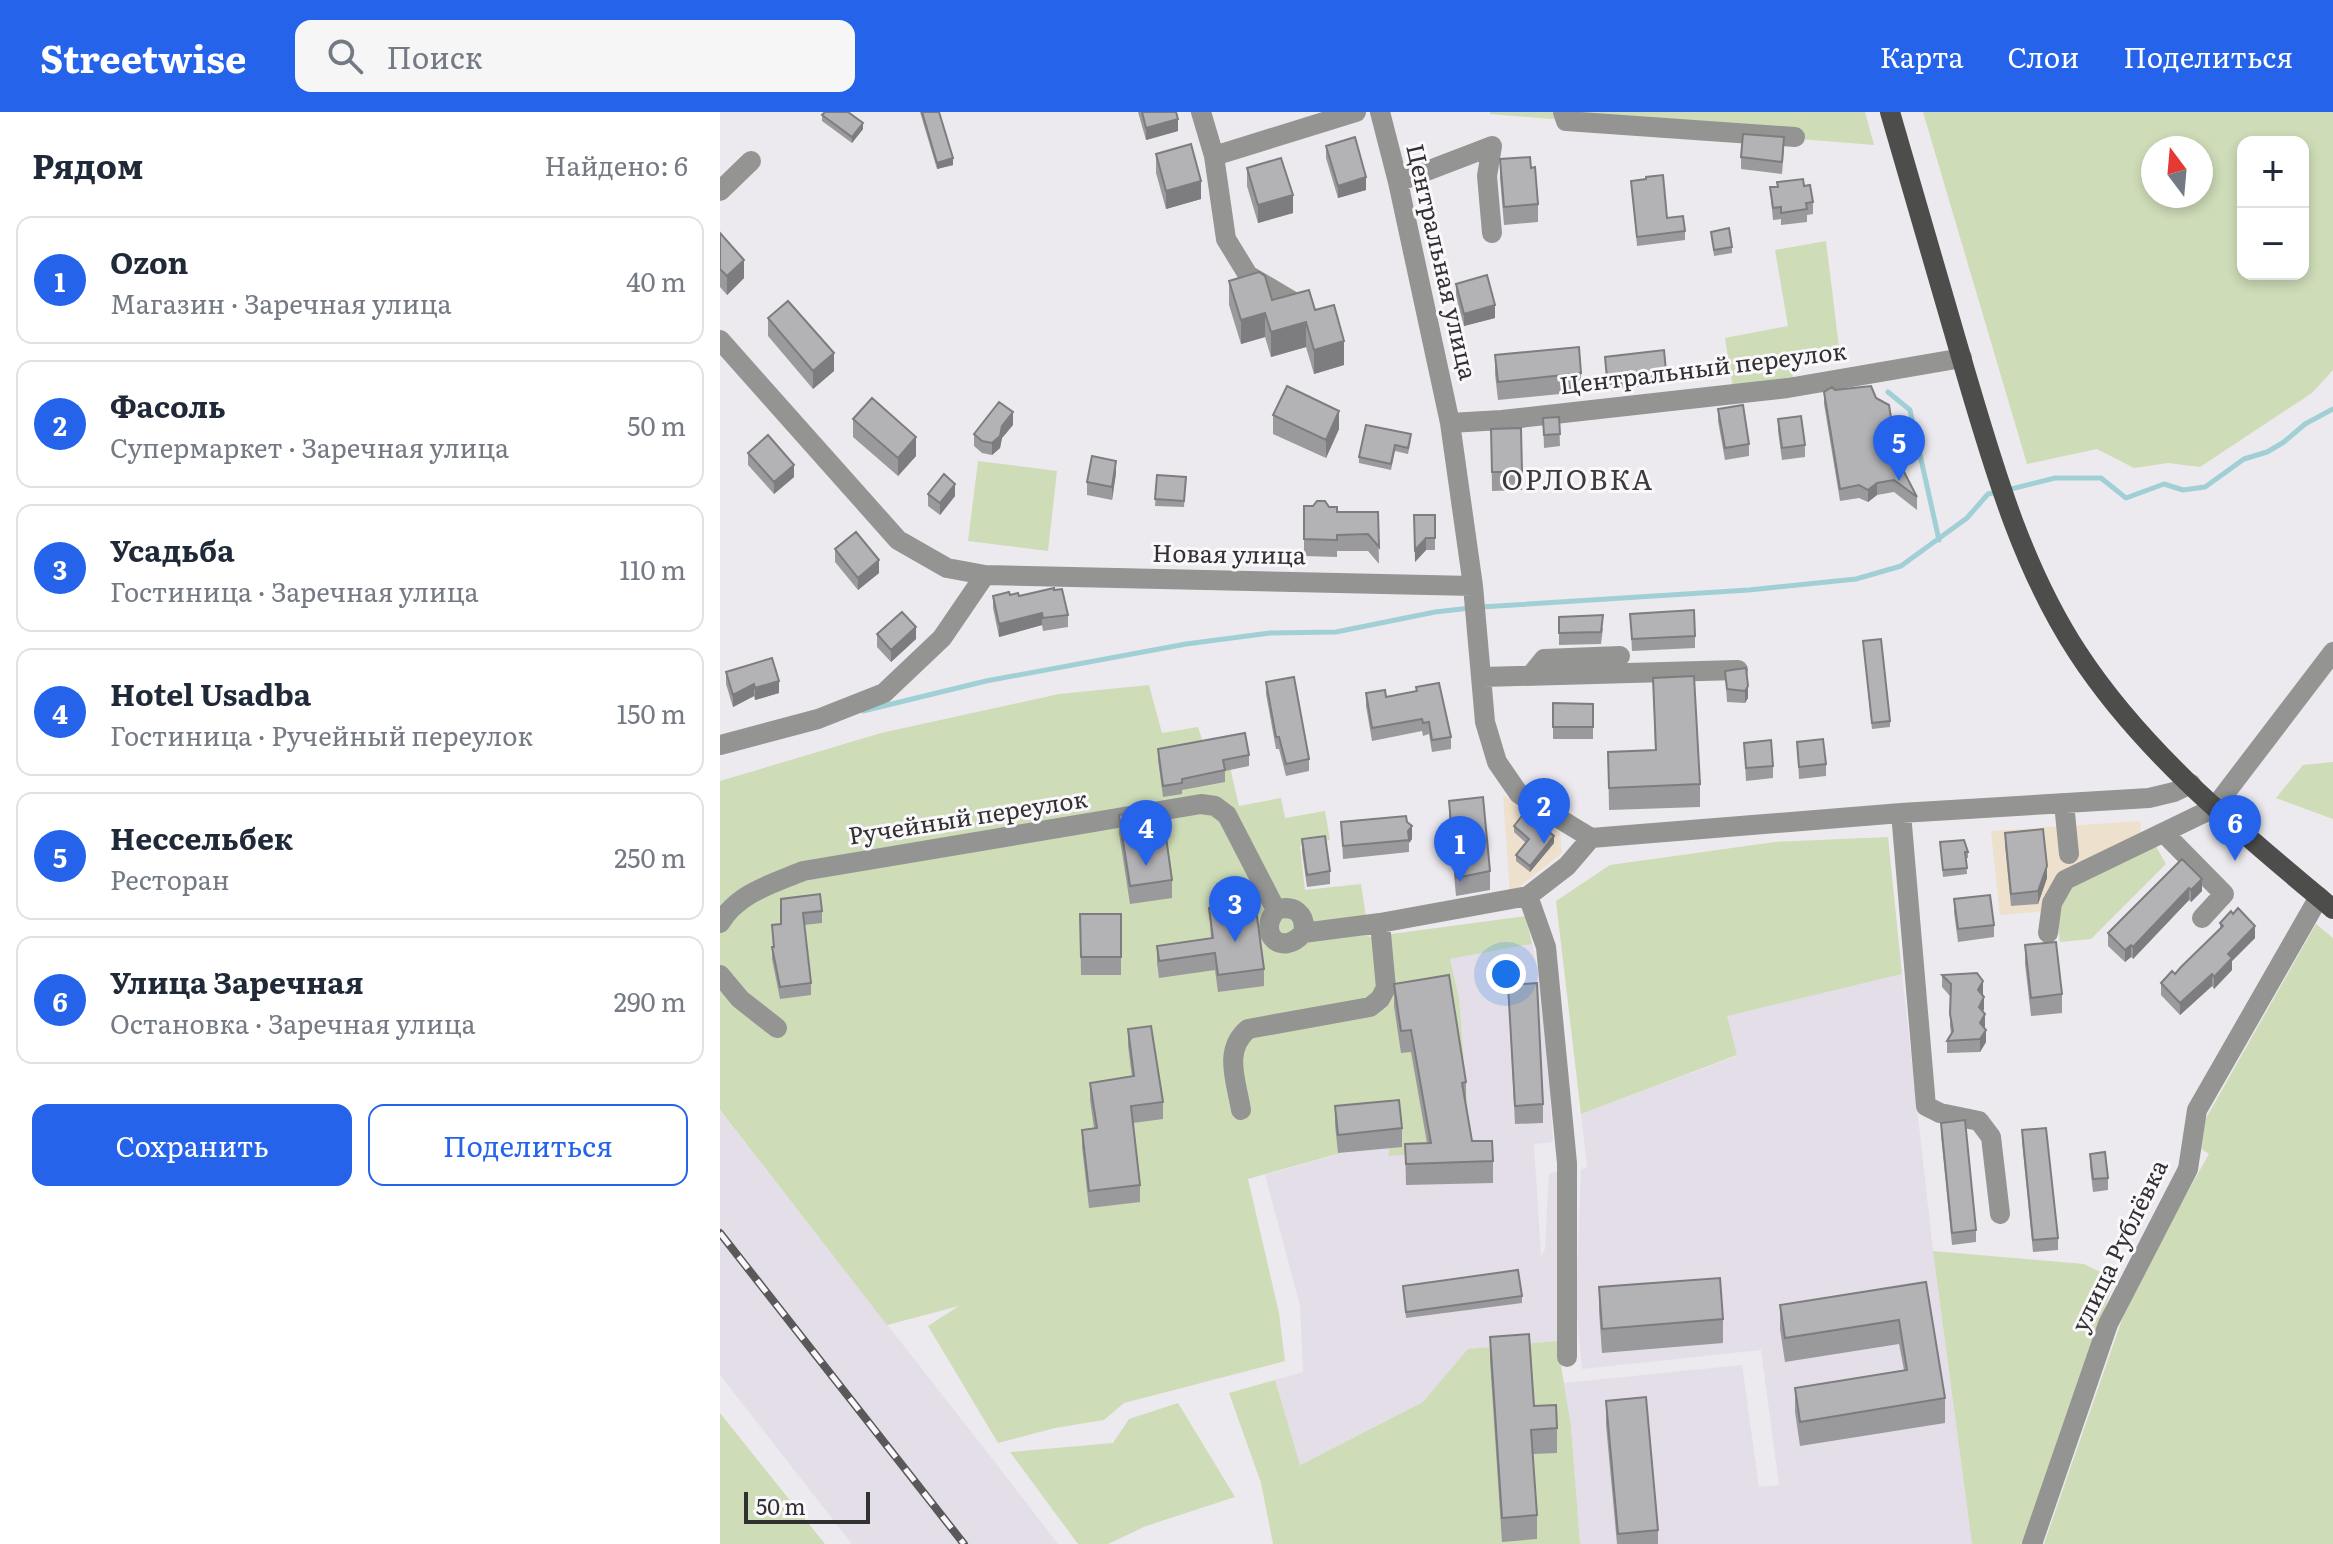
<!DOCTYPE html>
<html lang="ru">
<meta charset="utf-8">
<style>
body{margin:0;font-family:Literata,serif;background:#f6f6f7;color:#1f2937}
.controls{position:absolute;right:24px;top:24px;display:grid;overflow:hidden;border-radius:16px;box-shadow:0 4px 12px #0003}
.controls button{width:72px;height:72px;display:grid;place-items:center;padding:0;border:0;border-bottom:2px solid #e0e1e3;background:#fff;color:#1f2937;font:40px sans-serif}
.compass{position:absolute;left:1421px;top:24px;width:72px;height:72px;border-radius:50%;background:#fff;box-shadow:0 4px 12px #0003;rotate:344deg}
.scale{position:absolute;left:24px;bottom:20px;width:126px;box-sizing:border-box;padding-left:8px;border:4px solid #323132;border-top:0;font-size:22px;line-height:28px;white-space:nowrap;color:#323132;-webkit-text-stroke:6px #faf8fb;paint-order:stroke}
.you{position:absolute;left:786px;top:862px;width:28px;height:28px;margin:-20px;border:6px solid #fff;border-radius:50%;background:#1a73e8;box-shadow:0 0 0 12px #1a73e833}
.badge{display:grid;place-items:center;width:52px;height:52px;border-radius:50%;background:#2563eb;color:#fff;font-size:26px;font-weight:700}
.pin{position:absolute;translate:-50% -66px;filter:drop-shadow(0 2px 4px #0008)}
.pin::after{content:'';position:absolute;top:42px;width:28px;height:24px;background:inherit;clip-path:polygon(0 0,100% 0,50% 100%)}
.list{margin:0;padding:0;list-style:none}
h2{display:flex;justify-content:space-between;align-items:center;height:104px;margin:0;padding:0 32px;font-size:34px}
h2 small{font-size:26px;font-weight:400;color:#747a83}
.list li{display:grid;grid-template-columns:52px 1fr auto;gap:24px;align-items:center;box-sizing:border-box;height:128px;margin:0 16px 16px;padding:0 16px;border:2px solid #e0e1e3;border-radius:16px}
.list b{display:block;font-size:30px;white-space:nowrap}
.list p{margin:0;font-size:26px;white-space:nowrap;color:#747a83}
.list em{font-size:26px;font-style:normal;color:#747a83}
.actions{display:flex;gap:16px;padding:24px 32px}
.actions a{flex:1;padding:18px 0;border:2px solid #2563eb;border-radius:16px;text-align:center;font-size:28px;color:#2563eb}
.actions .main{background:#2563eb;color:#fff}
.icon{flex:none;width:44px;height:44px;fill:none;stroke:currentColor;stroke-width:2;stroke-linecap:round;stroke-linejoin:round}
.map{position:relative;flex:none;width:1613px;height:1432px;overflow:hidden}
header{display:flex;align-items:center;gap:48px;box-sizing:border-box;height:112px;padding:0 40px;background:#2563eb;color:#fff}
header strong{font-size:38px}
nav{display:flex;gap:44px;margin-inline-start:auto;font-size:28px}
.search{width:560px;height:72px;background:#f6f6f7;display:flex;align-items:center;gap:20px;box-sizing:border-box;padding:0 28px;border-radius:16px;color:#747a83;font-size:30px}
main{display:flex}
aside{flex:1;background:#fff}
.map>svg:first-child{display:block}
.commercial{fill:#ede0cc}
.built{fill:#e3dee8}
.green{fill:#cedcb8;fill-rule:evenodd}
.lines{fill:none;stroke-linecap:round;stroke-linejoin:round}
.stream{stroke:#a0d0d6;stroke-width:5}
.minor{stroke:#949493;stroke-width:20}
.major{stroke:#4d4e4c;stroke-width:20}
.rail-casing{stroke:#5a595a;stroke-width:8}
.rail{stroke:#faf8fb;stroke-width:5;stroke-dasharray:15;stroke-linecap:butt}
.wall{fill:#9a999c}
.shaded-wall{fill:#7d7d7f}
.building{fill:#b3b2b5;stroke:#7d7d7f;stroke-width:2}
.labels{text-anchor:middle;stroke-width:6;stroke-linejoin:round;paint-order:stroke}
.street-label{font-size:24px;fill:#323132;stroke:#faf8fb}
.quarter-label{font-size:28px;letter-spacing:2px;fill:#3b3a3d;stroke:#faf8fb}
</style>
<header>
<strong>Streetwise</strong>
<div class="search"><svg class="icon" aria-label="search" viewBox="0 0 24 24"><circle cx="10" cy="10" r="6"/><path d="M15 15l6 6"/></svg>Поиск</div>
<nav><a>Карта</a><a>Слои</a><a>Поделиться</a></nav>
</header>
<main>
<aside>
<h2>Рядом<small>Найдено: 6</small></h2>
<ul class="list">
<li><span class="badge">1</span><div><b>Ozon</b><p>Магазин · Заречная улица</p></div><em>40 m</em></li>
<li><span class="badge">2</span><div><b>Фасоль</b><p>Супермаркет · Заречная улица</p></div><em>50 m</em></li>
<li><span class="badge">3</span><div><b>Усадьба</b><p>Гостиница · Заречная улица</p></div><em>110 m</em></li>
<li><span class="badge">4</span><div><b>Hotel Usadba</b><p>Гостиница · Ручейный переулок</p></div><em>150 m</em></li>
<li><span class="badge">5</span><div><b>Нессельбек</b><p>Ресторан</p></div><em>250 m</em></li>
<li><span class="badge">6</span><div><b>Улица Заречная</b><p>Остановка · Заречная улица</p></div><em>290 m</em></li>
</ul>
<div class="actions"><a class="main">Сохранить</a><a>Поделиться</a></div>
</aside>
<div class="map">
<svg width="1613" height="1432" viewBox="0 0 1613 1432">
<rect width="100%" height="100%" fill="#eceaee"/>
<path class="commercial" d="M783 683 840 721 842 741 790 782Z
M1420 709 1421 725 1324 799 1280 803 1271 719Z"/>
<path class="built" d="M812 832 823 879 833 1030 814 1032 821 1144 825 1137 829 1061 840 1060 837 1229 749 1237 703 1290 579 1353 555 1268 583 1260 580 1193 545 1063 672 1027 668 1043 751 1037 739 886 730 847Z
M1182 862 1213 1139 1252 1432H860L851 1314 844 1271 1022 1253 1039 1375 1059 1373 1041 1238 862 1257 856 1193 861 1058 867 1055 861 1002 1017 944 1006 904Z
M0 999 281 1358 338 1432H132L0 1263Z"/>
<path class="green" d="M770 0H1145L1154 33 770 2Z
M1203 0H1613V258L1592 281 1480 355 1448 351 1414 356 1377 337 1307 352ZM1523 30H1583V162H1523ZM1433 36H1481V84H1433Z
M1106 129 1120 243 1071 251 1073 266 1013 276 1005 226 1068 214 1055 138Z
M258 349 337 359 328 439 248 429Z
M429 573 442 621 478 615 483 630 504 629 519 694 561 686 565 706 605 699 610 728 580 734 585 778 641 772 649 825 806 804 812 832 730 847 739 886 751 1037 668 1044 671 1027 528 1067 559 1201 565 1249 404 1291 384 1308 335 1316 278 1331 208 1214 239 1194 167 1213 0 998V669L161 621 339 582Z
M1613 650V707L1556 686 1583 653Z
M1168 725 1182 862 1007 904 1017 943 861 1002 836 789 890 753 1055 730Z
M1434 731 1446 752 1371 827 1340 830C1338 811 1336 792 1349 776Z
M1596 812 1613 826V1432H1324L1413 1176 1489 1042 1472 1031Z
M1213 1139 1364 1152 1395 1167 1302 1432H1252Z
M837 1229 851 1314 860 1432H553L541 1371 509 1281 555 1268 580 1353 703 1290 748 1237Z
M458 1291 515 1385 426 1414 388 1432H358L290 1340 393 1331 409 1307Z
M0 1301 105 1432H0Z"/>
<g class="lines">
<path class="stream" d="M1168 280 1190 298 1219 428
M1287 378 1335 366H1381L1406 386 1444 372 1463 378 1485 375 1524 347 1547 340 1564 330 1585 312 1613 297
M761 495 1029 478 1136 467 1181 454 1247 406 1268 382 1277 380
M143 599 266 569 466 532 550 521 616 520 715 500 751 496"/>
<path class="minor" d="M481 0 494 44 636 0
M660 0 678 70 730 311 753 474 765 610 777 650 799 682 871 726
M843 0 846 9 1075 25
M494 44 506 127 528 163 579 193
M678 70 772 34 767 64 772 121
M0 79 31 49
M0 228 178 428 227 456 265 463 753 474
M730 311 782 308 1068 276 1242 246
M811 563 824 547 900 544
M763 565 1018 558
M0 633 98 607 164 581 222 526 265 463
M1344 691 1349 742
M1181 701 1206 994 1220 1001 1259 1009 1271 1025 1280 1102
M1445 722 1504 782 1482 806
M871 726 1181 701 1429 686 1454 680 1471 672
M808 784 826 835 847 1051V1245
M556 798C536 823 563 845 583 821L660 811 808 784 847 754 871 726
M556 798C574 792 587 802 583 821
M0 811C18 781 52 772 83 759L481 692 495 694 507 703 556 798
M1328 821 1332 791 1345 768 1494 696 1613 540
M0 863 20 887 57 916
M521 998C516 968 503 938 528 917L650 895 660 887 666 876 660 811
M1312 1432 1388 1212 1468 1057 1477 998 1599 785"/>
<path class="major" d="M1170 0C1194 85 1219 170 1244 255 1273 353 1301 454 1358 541 1424 642 1521 720 1613 797"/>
<defs>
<path id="rail" d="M0 1121 244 1432"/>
</defs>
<use href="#rail" class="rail-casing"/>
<use href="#rail" class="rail"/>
</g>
<path class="wall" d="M200 0H219L233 53 217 57Z
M418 0H456L458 19 426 28Z
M102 3 143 17 132 31 102 9Z
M606 34 646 78 618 86 606 46Z
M1064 37 1062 62 1021 57V45Z
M436 42 481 87 446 97 436 61Z
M780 47 811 56 818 92V110L784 113 780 66Z
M527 56 573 101 538 111 527 74Z
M911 69 947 106 965 119V128L917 134Z
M1057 70 1084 74 1093 90V102L1087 103V110L1061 113V107L1053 108 1050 75H1057Z
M991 120 1012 135V141L994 144Z
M0 121 24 166 7 183 0 175Z
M509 169 552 188 595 198 624 253 594 262 586 235 551 245 545 225 521 232 509 193Z
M736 172 775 206 744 214 736 185Z
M48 206 114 259 93 277 48 224Z
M775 243 861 261V280L778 288 775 262Z
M885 245 946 259V271L887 279Z
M1115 278 1176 337 1182 358 1197 385V398L1174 380 1157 383 1148 390 1139 386 1120 389 1104 292V280Z
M998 297 1029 332V344L1005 348 998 309Z
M553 303 619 317 606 346 553 322Z
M839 305 840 334 824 336 823 306Z
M133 307 196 344 178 364 133 325Z
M1058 307 1085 333V345L1062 348 1058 319Z
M293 313 282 326 280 336 272 343 262 341 254 334V322Z
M801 316 802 378 772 379 771 317Z
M691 328 688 342 675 339 671 358 639 351V345Z
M28 341 74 365 54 382 28 353Z
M396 361 392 388 367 383V370Z
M437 363 466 365 464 395 435 394Z
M208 382 235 384 220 403 208 394Z
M584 394 609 395 617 400H658L659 452 648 439H617V445L584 444Z
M694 403H715V438H706L695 450Z
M115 437 159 461 138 478 115 450Z
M334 478 348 503V515L323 519 322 513 279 525 273 496V484H299Z
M910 502 975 524V536L912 539Z
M839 505 883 516 881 532 839 533Z
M157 522 196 527 171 550 157 535Z
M1143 529 1170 609V615L1152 617Z
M1005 559 1028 574V586L1025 591 1007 590Z
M6 560 59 581 35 588 34 584 13 595 6 572Z
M933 566 980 672V695L889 698 888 640 935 638Z
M546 570 589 647V659L566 664 559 637H556L546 582Z
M696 575 731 625V637L712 640 709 622 703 624 702 619 652 629 646 594V581L666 585 696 579Z
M873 592V627H833V615Z
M1077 630 1106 652V664L1079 667Z
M1024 631 1053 654V666L1026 669Z
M438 637 529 643V654L505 659V670L462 678V682L443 685 438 648Z
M729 689 770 759V778L736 784 729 707Z
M399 703 452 768V786L410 792 399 721Z
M621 710 692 727 689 731V740L623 747Z
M794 714 834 731 810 760 796 749V743L806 731 794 720Z
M1285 721 1327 766 1318 792 1291 794 1285 733Z
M582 727 610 759V772L587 775 582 740Z
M1220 730 1248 740V746H1246L1247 762 1223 765Z
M1462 747 1482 779 1471 790 1469 788 1413 847 1411 845 1405 850 1388 834V821Z
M61 787 102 799V811L84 813 91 871V883L60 887 52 847V835H53L52 813 61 812Z
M1234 787 1274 813V825L1238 830 1234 800Z
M489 796 544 857V874L498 880 495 858 439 866 437 851V834L491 826Z
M360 802H401V863H361Z
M1500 811 1535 826 1512 849V858L1494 877 1492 874 1460 903 1441 883V871L1455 862 1500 817Z
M1305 833 1342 882V901L1311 904 1305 852Z
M1222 863 1263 882 1264 897 1263 899 1265 914 1264 916 1266 930 1260 940 1227 941V929L1231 922 1230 914V884L1222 875Z
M674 872 746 970V992L752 1029 773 1049V1071L686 1073 685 1032 707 1031 691 940 681 941 674 894Z
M788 873 823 992V1011L795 1012Z
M408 917 443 990V1007L413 1011 420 1073V1090L369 1096 362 1035V1018L374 1016 370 988V971L412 965 408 934Z
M615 994 682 1016V1035L618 1041 615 1013Z
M1221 1011 1256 1118V1130L1232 1133 1221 1023Z
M1302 1018 1338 1126V1138L1313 1140 1302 1030Z
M1370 1042 1388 1066V1078L1373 1080 1370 1054Z
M1206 1170 1225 1286V1311L1080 1334 1075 1300V1276L1184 1258 1179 1232 1065 1250 1060 1217V1193Z
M683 1174 802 1184V1191L686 1206Z
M879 1175 1003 1207V1231L882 1241 879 1199Z
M770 1225 814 1294 837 1316V1341L813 1342 817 1403V1427L782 1430 770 1249Z
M886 1289 938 1418V1432H897L886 1313Z"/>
<path class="shaded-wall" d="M458 7V19L426 28V16Z
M143 11V17L132 31V25Z
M233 46V53L217 57V51Z
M646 65V78L618 86V74Z
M481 69V87L446 97V79Z
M573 83V101L538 111V93Z
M24 148V166L7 183V164Z
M775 193V206L744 214V202Z
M545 201V225L521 232V208Z
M586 210V235L551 245V220Z
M624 229V253L594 262V238Z
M114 241V259L93 277V259Z
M619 299V317L606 346V328Z
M293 300V313L282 326 280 336 272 343V331L282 314Z
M196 325V344L178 364V346Z
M396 349V361L392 388V375Z
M74 353V365L54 382V370Z
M1157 371V383L1148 390V378Z
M235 372V384L220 403V391Z
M706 426V438L695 450V438Z
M159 448V461L138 478V466Z
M322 501V513L279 525V512Z
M196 515V527L171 550V538Z
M59 569V581L35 588V576Z
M34 572V584L13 595V583Z
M1028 574V586L1025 591V579Z
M692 714V727L689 731 688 719Z
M834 724V731L810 760V754Z
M1327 754V766L1318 792V779Z
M1482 767V779L1471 790V778Z
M1469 776V788L1413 847V835Z
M1535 814V826L1512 849V858L1494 877V865L1508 842Z
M1411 833V845L1405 850V838Z
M1492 862V874L1460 903V891Z
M1263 869V882L1258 890V878Z
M1264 885V897L1259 907V895Z
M1265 902V914L1260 923V911Z
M1266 918V930L1260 940V927Z"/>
<path class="building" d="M105 0H128L143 11 132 25 102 3Z
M202 0H219L233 46 217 51Z
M422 0H456L458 7 426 16Z
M1023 22 1064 25 1062 50 1021 45Z
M635 25 646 65 618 74 606 34Z
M471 32 481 69 446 79 436 42Z
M810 45 811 56 815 55 818 92 784 95 780 47Z
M561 46 573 83 538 93 527 56Z
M943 63 947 106 963 104 965 119 917 125 911 69 926 67V65Z
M1083 67 1084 74 1090 73 1093 90 1086 91 1087 97 1061 101V95L1053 96 1050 75H1058L1057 70Z
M1009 116 1012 135 994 138 991 120Z
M0 121 24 148 7 164 0 157Z
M539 160 545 164 552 188 589 178 595 198 614 193 624 229 594 238 586 210 551 220 545 201 521 208 509 169Z
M767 163 775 193 744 202 736 172Z
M68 189 114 241 93 259 48 206Z
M859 235 861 261 778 270 775 243Z
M944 238 946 259 887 266 885 245Z
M567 274 619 299 606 328 553 303Z
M1151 274 1156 286 1169 293 1176 337 1182 344V356L1197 385 1174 368 1157 371 1148 378 1139 373 1120 377 1104 280 1112 275 1115 278Z
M152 286 196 325 178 346 133 307Z
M279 290 293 300 282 314 280 324 272 331 262 329 254 322Z
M1023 293 1029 332 1005 336 998 297Z
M1081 304 1085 333 1062 336 1058 307Z
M839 305 840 322 824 323 823 306Z
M646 313 691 322 688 336 675 333 671 352 639 345Z
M801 316 802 360H772L771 317Z
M48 323 74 353 54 370 28 341Z
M372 344 396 349 392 375 367 370Z
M224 362 235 372 220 391 208 382Z
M437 363 466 365 464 389 435 387Z
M597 389H605L609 395H617V400H658L659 435 648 422 617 423V428L584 427V394H593Z
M694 403H715V426H706L695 438Z
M136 420 159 448 138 466 115 437Z
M334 476V478L342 477 348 503 323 506 322 501 279 512 273 484 289 480 290 483 298 481 299 484Z
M974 498 975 524 912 527 910 502Z
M182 500 196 515 171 538 157 522Z
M883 503 881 520 839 521V505Z
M1161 527 1170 609 1152 611 1143 529Z
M52 546 59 569 35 576 34 572 13 583 6 560Z
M1026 556 1028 574 1025 579 1007 577 1005 559Z
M974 564 980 672 889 676 888 640 936 638 933 566Z
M574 565 589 647 566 652 559 625H556L546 570Z
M719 571 731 625 712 628 709 610 703 611 702 607 652 616 646 581 665 578 666 585 697 579 696 575Z
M833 591 873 592V615H833Z
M525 621 529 643 503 648 505 658 462 667V671L443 674 438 637Z
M1103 627 1106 652 1079 655 1077 630Z
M1051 628 1053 654 1026 656 1024 631Z
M763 685 770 759 736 766 729 689Z
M442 696 452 768 410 774 399 703Z
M805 700 834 724 810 754 796 743 809 727 794 714Z
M686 704 687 710 692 714 688 719 689 728 623 734 621 710Z
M1323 717 1327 754 1318 779 1291 782 1285 721Z
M605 724 610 759 587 763 582 727Z
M1244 728 1248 740H1245L1247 756 1223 758 1220 730Z
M1462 747 1482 767 1471 778 1469 776 1413 835 1411 833 1405 838 1388 821Z
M100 782 102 799 83 801 91 871 60 875 52 835H54L52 813 61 812V787Z
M1270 783 1274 813 1238 817 1234 787Z
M535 790 544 857 498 863 495 841 439 849 437 834 493 826 489 796Z
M1518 796 1535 814 1508 842 1512 846 1494 865 1492 862 1460 891 1441 871 1452 859 1455 862 1461 855 1503 814 1500 811 1511 799 1513 802Z
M360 802H401V845H361Z
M1336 830 1342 882 1311 886 1305 833Z
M1257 861 1263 869 1258 878 1264 885 1259 895 1265 902 1260 911 1266 918 1260 927 1227 929 1233 919 1230 902 1231 872 1222 863Z
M729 863 746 970 742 971 752 1029H772L773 1049 686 1052 685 1032 711 1031 691 918 681 919 674 872Z
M817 871 823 992 795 994 788 873Z
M431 914 443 990 411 994 420 1073 369 1079 362 1018 377 1016 370 971 414 964 408 917Z
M679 988 682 1016 618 1023 615 994Z
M1245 1008 1256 1118 1232 1121 1221 1011Z
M1326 1016 1338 1126 1313 1128 1302 1018Z
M1385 1040 1388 1066 1373 1067 1370 1042Z
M798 1158 802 1184 686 1200 683 1174Z
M1000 1166 1003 1207 882 1217 879 1175Z
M1206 1170 1225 1286 1080 1310 1075 1276 1187 1258 1179 1208 1065 1226 1060 1193Z
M809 1222 814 1294 836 1293 837 1316 811 1318 817 1403 782 1406 770 1225Z
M926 1285 938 1418 898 1422 886 1289Z"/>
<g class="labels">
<g class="street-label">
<text transform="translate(721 150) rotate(77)" y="8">Центральная улица</text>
<text transform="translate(983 257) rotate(-7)" y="8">Центральный переулок</text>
<text transform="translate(509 443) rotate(1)" y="8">Новая улица</text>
<text transform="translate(248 706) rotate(-9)" y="8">Ручейный переулок</text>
<text transform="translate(1400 1134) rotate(-64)" y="8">улица Рублёвка</text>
</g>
<g class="quarter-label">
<text x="858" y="378">ОРЛОВКА</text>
</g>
</g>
</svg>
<div class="controls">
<button>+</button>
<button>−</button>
</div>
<svg class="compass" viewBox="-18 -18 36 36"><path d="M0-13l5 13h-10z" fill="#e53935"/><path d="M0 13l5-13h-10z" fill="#747a83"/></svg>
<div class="scale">50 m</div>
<div class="you"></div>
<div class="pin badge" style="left:740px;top:770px">1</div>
<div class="pin badge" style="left:824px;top:732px">2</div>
<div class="pin badge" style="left:515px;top:830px">3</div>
<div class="pin badge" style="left:426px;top:754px">4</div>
<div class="pin badge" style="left:1179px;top:369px">5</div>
<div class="pin badge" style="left:1515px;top:749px">6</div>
</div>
</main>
